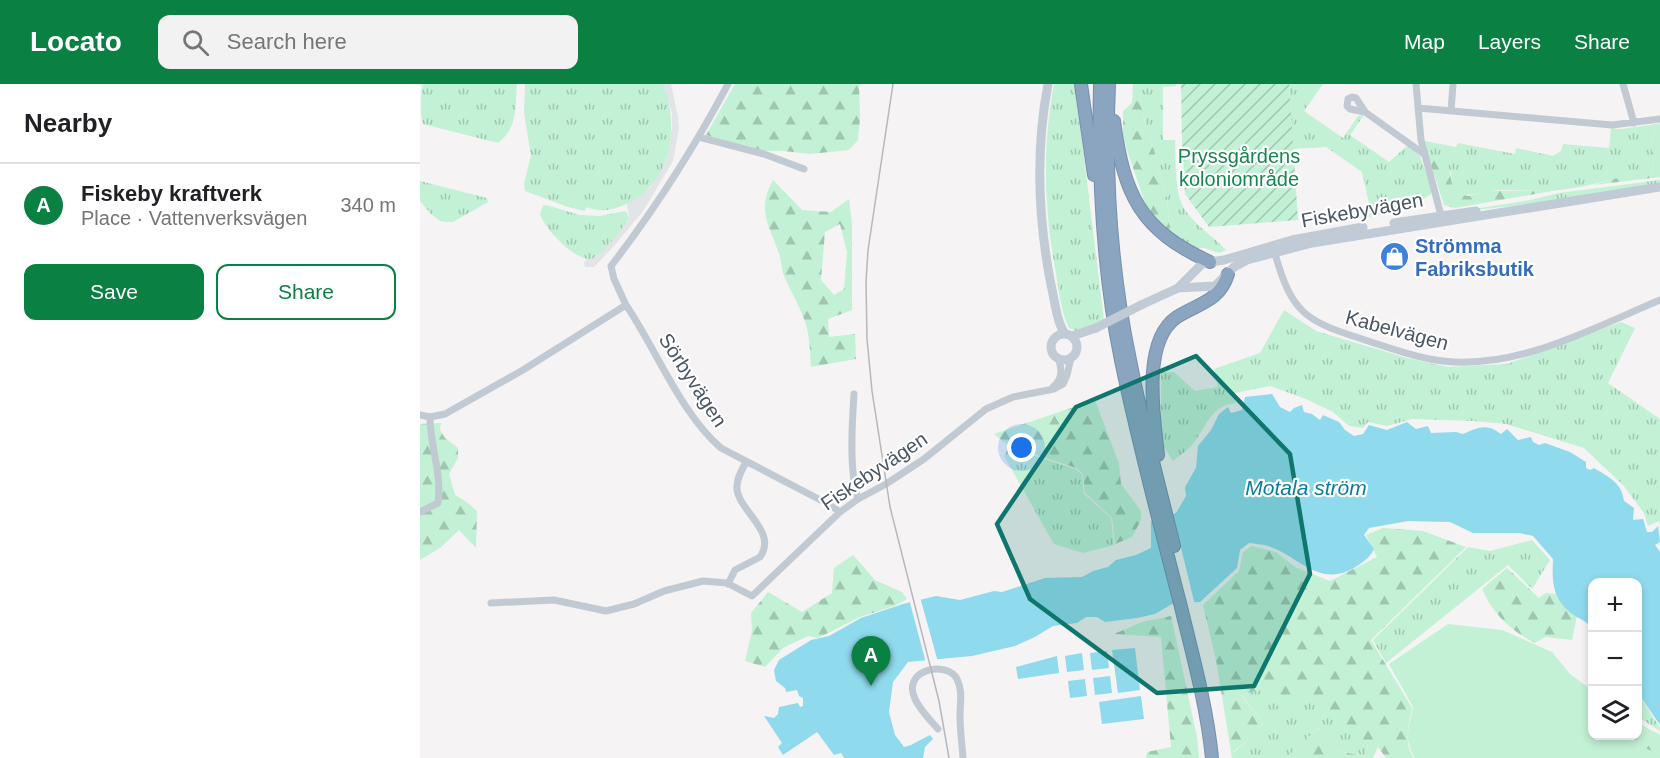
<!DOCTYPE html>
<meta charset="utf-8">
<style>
body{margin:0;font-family:Arial,sans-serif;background:#f2f2f2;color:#202124}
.controls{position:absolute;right:18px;bottom:18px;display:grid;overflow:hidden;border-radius:12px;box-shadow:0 3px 9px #0003}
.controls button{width:54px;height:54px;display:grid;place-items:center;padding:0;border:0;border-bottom:2px solid #e0e0e0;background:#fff;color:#202124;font:30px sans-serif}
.you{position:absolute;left:602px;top:364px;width:21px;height:21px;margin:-15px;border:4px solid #fff;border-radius:50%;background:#1a73e8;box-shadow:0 0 0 9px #1a73e833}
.badge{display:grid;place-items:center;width:39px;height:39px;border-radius:50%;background:#0b8043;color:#fff;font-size:20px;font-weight:700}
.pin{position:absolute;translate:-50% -50px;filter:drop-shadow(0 2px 3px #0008)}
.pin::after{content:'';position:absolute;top:32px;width:21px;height:18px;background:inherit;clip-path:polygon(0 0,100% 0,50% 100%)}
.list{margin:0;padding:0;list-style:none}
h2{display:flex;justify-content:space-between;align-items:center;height:78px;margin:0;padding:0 24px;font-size:26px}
h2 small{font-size:20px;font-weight:400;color:#757577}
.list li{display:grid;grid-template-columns:39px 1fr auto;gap:18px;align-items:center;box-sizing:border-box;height:84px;padding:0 24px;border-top:2px solid #e0e0e0}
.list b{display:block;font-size:22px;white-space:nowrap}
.list p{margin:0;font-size:20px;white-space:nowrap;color:#757577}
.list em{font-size:20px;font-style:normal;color:#757577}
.actions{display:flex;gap:12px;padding:18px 24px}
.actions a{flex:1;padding:14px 0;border:2px solid #0b8043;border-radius:12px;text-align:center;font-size:21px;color:#0b8043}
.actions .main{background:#0b8043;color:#fff}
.icon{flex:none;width:33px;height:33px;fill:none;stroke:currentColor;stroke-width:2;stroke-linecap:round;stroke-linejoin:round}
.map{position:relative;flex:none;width:1240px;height:674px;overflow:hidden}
header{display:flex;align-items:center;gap:36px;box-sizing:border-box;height:84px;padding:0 30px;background:#0b8043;color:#fff}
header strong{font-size:28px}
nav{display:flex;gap:33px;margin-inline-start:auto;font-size:21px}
.search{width:420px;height:54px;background:#f2f2f2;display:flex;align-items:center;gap:15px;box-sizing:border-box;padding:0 21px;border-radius:12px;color:#757577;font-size:22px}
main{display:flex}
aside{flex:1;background:#fff}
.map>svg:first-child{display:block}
.airport{fill:#e2e4e7}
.grass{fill:url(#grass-tufts)}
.forest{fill:url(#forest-firs);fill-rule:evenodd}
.garden{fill:url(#garden-furrows)}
.pitch{fill:#c3f1d5}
.water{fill:#90daee}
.pier{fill:#f5f3f3}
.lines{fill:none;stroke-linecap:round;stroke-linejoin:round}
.highway-casing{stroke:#7690ad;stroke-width:14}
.street{stroke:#c1cad2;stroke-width:7}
.secondary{stroke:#c1cbd6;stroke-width:9}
.highway{stroke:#8ba5c1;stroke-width:12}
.rail{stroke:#b5b8bd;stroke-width:1.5}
.secondary-bridge{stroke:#c1cbd6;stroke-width:9}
.marked{fill:#0f766e;fill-opacity:0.2;stroke:#0f766e;stroke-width:4.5;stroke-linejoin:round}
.labels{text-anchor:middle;stroke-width:4.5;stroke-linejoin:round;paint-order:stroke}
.park-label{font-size:20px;fill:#17864f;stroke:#fff}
.street-label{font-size:20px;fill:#4a5661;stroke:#fff}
.shop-label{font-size:20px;font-weight:bold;fill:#366cbe;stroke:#fff;text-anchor:start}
.water-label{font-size:21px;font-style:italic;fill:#0c7c9b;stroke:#fff}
</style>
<header>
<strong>Locato</strong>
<div class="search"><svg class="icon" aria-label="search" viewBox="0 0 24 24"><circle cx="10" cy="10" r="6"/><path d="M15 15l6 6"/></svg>Search here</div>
<nav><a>Map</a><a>Layers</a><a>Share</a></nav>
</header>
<main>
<aside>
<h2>Nearby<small></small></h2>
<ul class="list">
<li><span class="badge">A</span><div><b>Fiskeby kraftverk</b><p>Place · Vattenverksvägen</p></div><em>340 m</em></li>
</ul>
<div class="actions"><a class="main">Save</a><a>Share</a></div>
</aside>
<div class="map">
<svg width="1240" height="674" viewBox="0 0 1240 674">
<defs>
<pattern id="grass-tufts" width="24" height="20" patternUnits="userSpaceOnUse" patternTransform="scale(1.5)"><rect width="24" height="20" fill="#c3f1d5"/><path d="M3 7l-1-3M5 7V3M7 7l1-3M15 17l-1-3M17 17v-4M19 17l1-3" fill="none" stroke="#a0c6b0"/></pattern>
<pattern id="forest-firs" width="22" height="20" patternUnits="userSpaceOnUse" patternTransform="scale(1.5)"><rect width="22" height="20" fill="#c3f1d5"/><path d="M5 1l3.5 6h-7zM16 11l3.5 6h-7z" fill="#a0c6b0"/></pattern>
<pattern id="garden-furrows" width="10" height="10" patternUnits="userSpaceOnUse" patternTransform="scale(1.5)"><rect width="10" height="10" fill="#c3f1d5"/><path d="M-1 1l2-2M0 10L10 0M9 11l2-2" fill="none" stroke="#a0c6b0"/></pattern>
</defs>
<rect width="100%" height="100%" fill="#f5f3f3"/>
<path class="airport" d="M243 0H251L258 33 259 44 253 77 223 127 194 162 174 183H165L164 178 167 175 177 172 208 137 209 134 207 120 230 104 246 76 252 44V29Z"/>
<path class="grass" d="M3 0H97C95 23 98 44 78 59L3 40C0 30 0 10 3 0Z
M105 0H243C261 44 250 104 202 122 189 127 179 128 166 123L165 127 148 123 105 107 104 100 111 72 104 29Z
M634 0H655L684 236 657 247 649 244C641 227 639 208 636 190 624 126 622 64 634 0Z
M719 0H756V2L743 3V56H755C756 76 754 110 765 126 776 142 793 152 806 166L799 169 784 164H772L750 152 747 113 734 66 726 46Z
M869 0H903L884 27 923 54 938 32 944 31 930 51 969 78 988 61 1000 72 1012 106 1011 110C988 127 918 144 891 137V134L944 128 949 119 942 88 906 63 873 65Z
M1237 40 1231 60 1234 85C1222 98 1211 92 1195 95 1177 99 1159 104 1140 106 1120 108 1099 105 1079 106 1064 107 1052 113 1037 110L1032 100 1031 88 1008 72 1005 57 1036 63 1038 59 1095 70 1096 64 1133 72 1141 67 1143 60 1189 64 1191 44 1201 45Z
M1240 96V100L1094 122 1035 128 1110 116 1139 109Z
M0 97 67 114 68 118 33 138H26L20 137 10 129 0 117Z
M126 121 160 131 179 132 206 127 209 134C205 142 179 174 171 175 155 177 124 144 120 130L123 122Z
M864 226 896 247 987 274 1028 283 1087 280 1201 238 1215 244 1188 299 1240 335V441L1239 437 1228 442 1224 429 1203 401 1164 364 1086 340 1054 337 992 335 967 342 948 338 943 344 929 342 913 328 886 315 850 302 815 309 816 319C791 322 788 339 775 357 770 365 760 371 753 377L741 359V288H754L775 307 798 303 794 285 840 269Z
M588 363 655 385 662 390 664 410 691 434 694 461 663 469 634 460 584 372Z
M1112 456 1130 476 1112 505 1088 481 966 579 953 556 1048 463 1070 467Z
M839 606 888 608 948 659 946 672 917 667 898 644 866 674H814L813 669 832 653 843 639 821 610Z
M1218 609 1240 644V647L1218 633Z"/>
<path class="forest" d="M315 0H439L440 34 438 56 429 66 390 70 364 67H345L327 63 286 51Z
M713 0H719L726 46 734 66 747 113 750 152 727 125 707 66 703 50V27L712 19Z
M1240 39V93L1173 101C1181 99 1189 96 1198 94 1212 92 1224 96 1234 85L1231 60 1237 40Z
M1008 72H1020L1028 79 1032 100 1038 110 1049 112 1066 107 1138 106 1035 124 1024 121Z
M353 96 382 126 411 128 429 115 432 140V226L408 235 409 253 435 250 436 275 391 283C390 270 390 254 386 241 381 224 372 210 365 194 361 186 362 176 358 167 348 138 337 126 353 96ZM420 140 427 168 424 205 414 211 401 196 405 148Z
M675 316 699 380 701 400 721 427V436L712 453 695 460 692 434 665 409 663 390 656 384 589 362 574 350Z
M21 339 20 346 25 354 38 364V374L29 390 35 411 48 419 57 427 56 464 39 446 20 464 0 476V340Z
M963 444 1003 447 1046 463 951 556 992 624C989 640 983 659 994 674H966L958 663 953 674H866L898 644 917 667 946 672 948 660 888 608 864 627 839 606 821 611 843 639 832 653 813 668 814 674H812L796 576 783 521 819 487 823 468 832 462 856 468 875 483 910 497 957 473 946 451Z
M433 471 455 496 482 508 487 515 474 522 440 533 398 554 388 552 363 564 345 583 325 577 332 547 331 529 348 508 382 528 412 509 414 484Z
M1087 484 1119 514 1126 509 1161 512 1152 556 1125 553 1115 559C1089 545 1074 531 1062 505Z
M751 532 777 653 779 674H726L727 668 751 663 741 553 694 550 722 538Z
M1218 639 1240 651V670L1188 652H1218Z"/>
<path class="garden" d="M761 0H869L878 136 789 143 765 110 762 59Z"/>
<path class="pitch" d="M1028 540 1082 546 1132 568 1150 590 1172 606V652H1191L1240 670V674H995L991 667 987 652 993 623 969 580Z"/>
<path class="water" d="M852 310 860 323 870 328 874 324 882 321 884 328 892 330 900 336 903 331 919 338 925 346 934 352 943 350 949 341 967 346 987 338 996 345 1008 342 1011 349 1036 348 1043 350C1058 343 1067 339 1081 350L1087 345 1098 356 1111 353 1113 358 1119 361 1125 359 1150 368 1166 378V384L1170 386 1174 384C1189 393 1202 399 1204 417L1214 424 1213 436 1223 435 1227 448H1232L1238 442 1240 458 1235 461 1240 468V641L1218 609V498H1172V545C1165 535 1162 537 1154 531 1132 516 1132 498 1133 475L1113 452 1099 449H1053L1030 438 988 437 949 444 944 451 954 465C949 475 943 478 934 484 899 504 879 472 848 462 842 460 835 460 829 459L820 466 817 484 780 518 752 520 735 530 717 534 685 538 677 533H666L657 539 633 542 615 553 595 562 552 572 488 578 473 598 469 628 475 651 484 663 491 661 510 651 513 655 505 663 503 674H424L421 669 414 671 397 648 363 671 358 663 362 659 344 632 354 634 358 630 359 623 378 619 380 623 383 622V614L379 612 377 606 366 608 365 604 356 597 354 586 359 576 391 556 409 552 441 534 483 520 516 512 540 516 574 507 582 508 625 494 662 493 673 487 688 483 696 476 716 471 731 464V437L756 429 766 412 765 403 776 384 778 362 791 346 799 330 808 323 811 329 822 326 825 313Z
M715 564 720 606 698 609 692 566Z
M687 567 689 584 672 586 670 569Z
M662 569 664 586 647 588 645 572Z
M637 572 639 589 598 595 596 583Z
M690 592 692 609 675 611 673 594Z
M665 595 667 612 650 614 648 597Z
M721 612 724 635 682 640 679 618Z"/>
<path class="pier" d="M752 427 775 521 756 522 734 433Z
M500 513 518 578 506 579 489 515Z"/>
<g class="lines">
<defs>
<path id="highway" d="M661 0 674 91
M680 0C678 92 682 185 701 276 718 359 740 441 761 523 773 573 787 623 792 674
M689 0C685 92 691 186 710 276 722 339 739 400 754 462
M694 37C704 111 720 146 790 178
M738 371C734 334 721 257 757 233 779 219 799 218 808 190"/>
</defs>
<use href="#highway" class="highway-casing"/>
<path class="street" d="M996 0 1001 56 1022 135
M1203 0 1214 39
M998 24 1192 41 1240 35
M1031 27 1033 0
M945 28 930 25 927 22 928 15 932 13 936 14 945 28 1004 70
M279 53 344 70 384 85
M854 166C872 232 886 237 948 257 973 265 997 274 1023 277 1097 286 1173 244 1240 216
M206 221 194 195 191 182C235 125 274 64 308 0
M633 303C643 295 642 285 638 274
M434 310C432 340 429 387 438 415
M0 331 10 333 25 330 103 286 206 221C236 265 261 330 301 364L410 421 420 428
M0 428 18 419C22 388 10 363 10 333
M308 500 315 486 340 473C358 448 319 427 317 405 316 395 322 386 326 378
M71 519 134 516 186 527 214 520 244 507 283 497 307 499 332 512 420 428 438 415 466 400 504 375 566 325 593 313 634 305 643 300 647 291 651 274
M518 645C510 636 500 626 495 615 481 585 527 576 537 595 543 607 540 619 540 632 540 646 542 660 543 674"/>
<path class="secondary" d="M628 0C615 68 618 134 631 201 635 217 636 236 645 250
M974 139 1056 127
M759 203 783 179 804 176 872 156 943 143
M721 221 758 204 795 202 814 183 827 176 892 159 1240 103
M631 263a13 13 0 1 1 26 0a13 13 0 1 1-26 0Z
M652 252 676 244"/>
<use href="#highway" class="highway"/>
<path class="rail" d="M473 0 448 166 446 198 447 255 452 307 470 423 519 617 529 674"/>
<path class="secondary-bridge" d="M676 244 721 221"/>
</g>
<path class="marked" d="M776 272 870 370 890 490 834 602 737 609 610 515 577 440 656 323Z"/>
<defs>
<symbol id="shop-disc" viewBox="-11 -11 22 22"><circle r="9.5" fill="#3f7fe0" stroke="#fff"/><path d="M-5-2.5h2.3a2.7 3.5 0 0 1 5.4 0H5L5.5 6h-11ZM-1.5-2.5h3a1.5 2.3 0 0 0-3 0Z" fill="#fff"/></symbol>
</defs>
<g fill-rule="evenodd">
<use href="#shop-disc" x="958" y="156" width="33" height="33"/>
</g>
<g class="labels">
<g class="park-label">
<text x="819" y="79">Pryssgårdens<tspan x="819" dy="23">koloniområde</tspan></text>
</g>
<g class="street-label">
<text transform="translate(942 126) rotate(-10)" y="7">Fiskebyvägen</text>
<text transform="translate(977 246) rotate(15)" y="7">Kabelvägen</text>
<text transform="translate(273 296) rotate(57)" y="7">Sörbyvägen</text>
<text transform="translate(454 387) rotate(-34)" y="7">Fiskebyvägen</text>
</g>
<g class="shop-label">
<text x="995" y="169">Strömma<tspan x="995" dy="23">Fabriksbutik</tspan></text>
</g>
<g class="water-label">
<text x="886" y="411">Motala ström</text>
</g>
</g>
</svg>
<div class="controls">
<button>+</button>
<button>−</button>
<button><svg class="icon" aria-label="layers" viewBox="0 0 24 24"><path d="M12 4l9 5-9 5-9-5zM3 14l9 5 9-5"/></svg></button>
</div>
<div class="you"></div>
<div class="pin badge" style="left:451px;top:602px">A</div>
</div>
</main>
